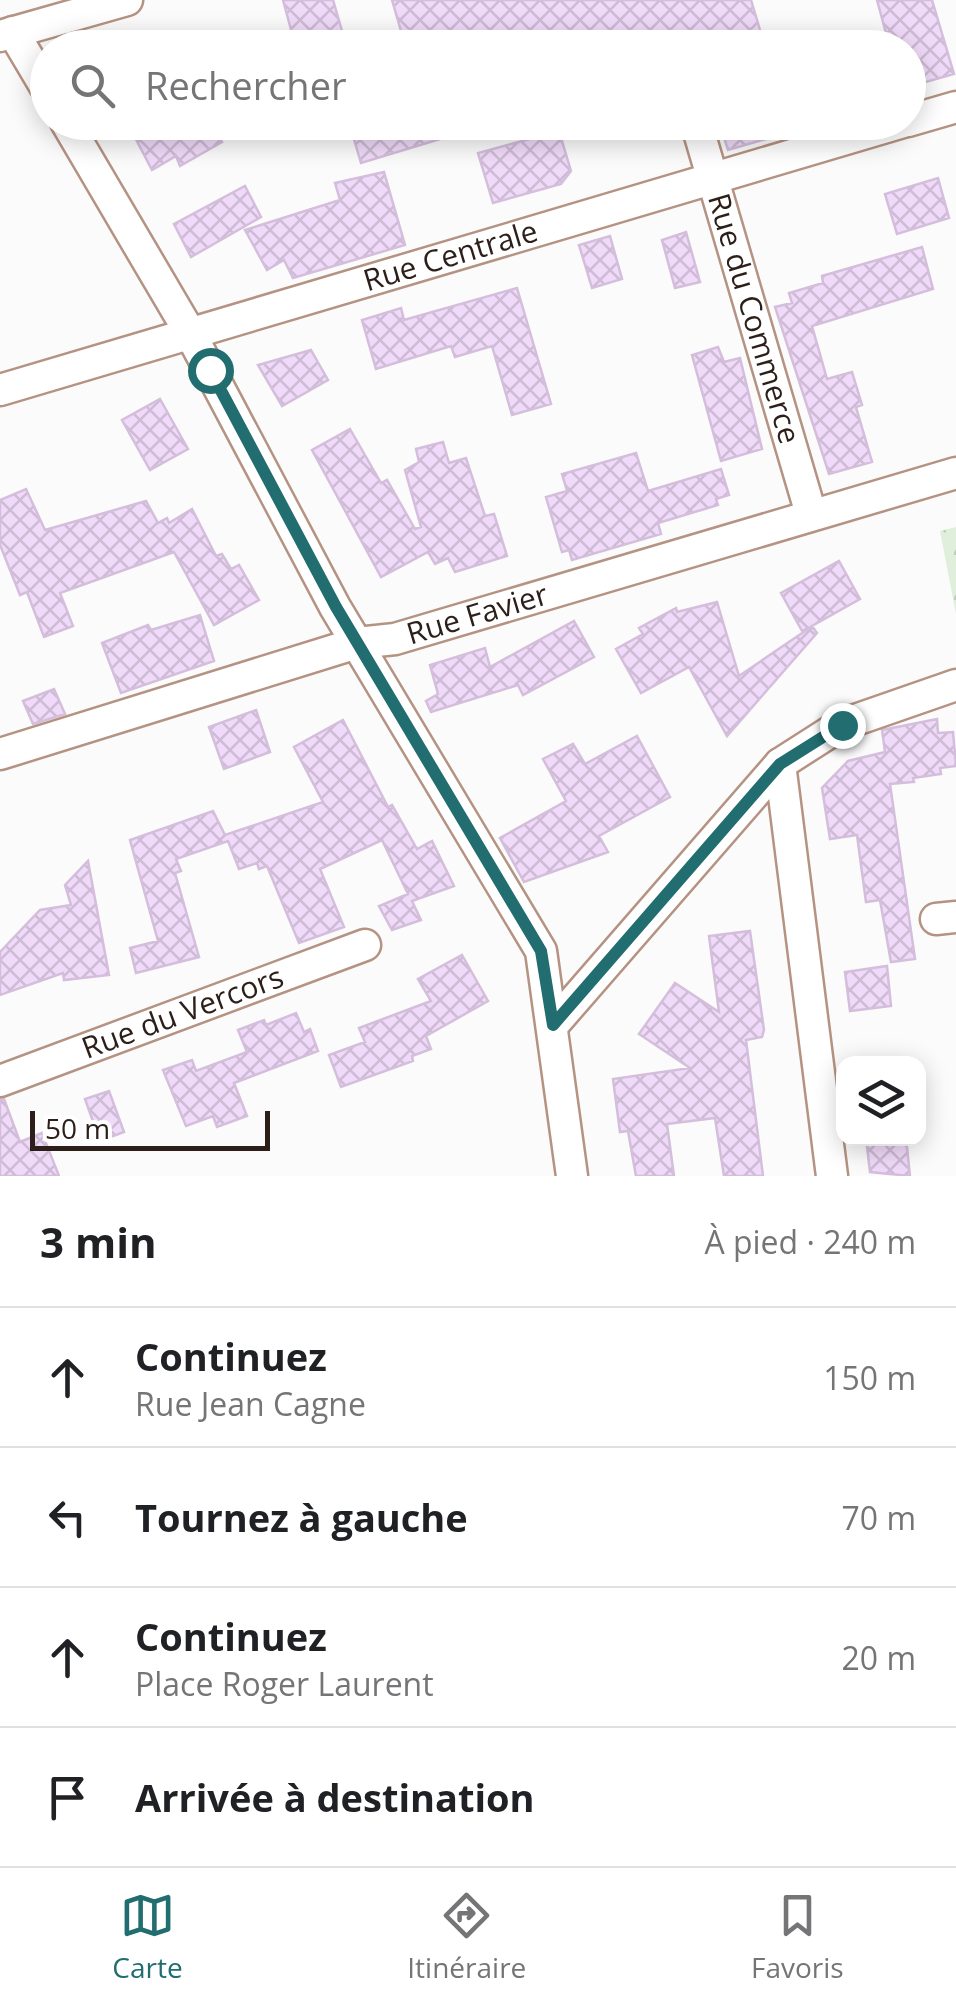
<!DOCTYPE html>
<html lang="fr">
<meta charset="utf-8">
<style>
body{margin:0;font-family:"Open Sans",sans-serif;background:#f2f2f2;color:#202124}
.controls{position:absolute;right:30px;bottom:30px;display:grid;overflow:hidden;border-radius:20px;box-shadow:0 5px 25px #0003}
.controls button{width:90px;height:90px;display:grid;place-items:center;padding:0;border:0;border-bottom:2px solid #e0e0e0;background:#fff;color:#202124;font:50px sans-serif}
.scale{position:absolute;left:30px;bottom:25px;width:240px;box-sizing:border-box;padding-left:10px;border:5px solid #2c1f19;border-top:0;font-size:28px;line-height:35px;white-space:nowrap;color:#2c1f19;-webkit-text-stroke:8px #fff;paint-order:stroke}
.stop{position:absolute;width:30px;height:30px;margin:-22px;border:8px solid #216d6f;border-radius:50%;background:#fff}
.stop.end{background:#216d6f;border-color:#fff;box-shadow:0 2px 10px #0008}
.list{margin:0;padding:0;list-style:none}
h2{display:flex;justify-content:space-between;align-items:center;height:130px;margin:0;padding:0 40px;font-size:42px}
h2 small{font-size:32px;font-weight:400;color:#757577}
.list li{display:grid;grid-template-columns:65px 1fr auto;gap:30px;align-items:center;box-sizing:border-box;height:140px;padding:0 40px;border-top:2px solid #e0e0e0}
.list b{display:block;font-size:38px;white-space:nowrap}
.list p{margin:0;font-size:32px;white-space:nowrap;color:#757577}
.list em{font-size:32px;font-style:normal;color:#757577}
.icon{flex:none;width:55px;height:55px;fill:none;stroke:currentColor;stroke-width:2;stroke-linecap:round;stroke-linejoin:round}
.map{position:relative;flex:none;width:956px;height:1176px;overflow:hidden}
.search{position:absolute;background:#fff;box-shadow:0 5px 25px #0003;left:30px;right:30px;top:30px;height:110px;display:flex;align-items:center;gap:25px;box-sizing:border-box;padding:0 35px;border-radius:55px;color:#757577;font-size:38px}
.sheet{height:690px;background:#fff}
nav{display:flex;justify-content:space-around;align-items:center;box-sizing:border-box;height:140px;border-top:2px solid #e0e0e0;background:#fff;font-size:28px;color:#757577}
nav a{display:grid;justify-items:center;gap:5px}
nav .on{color:#216d6f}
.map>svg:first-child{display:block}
.park{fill:url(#park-crowns)}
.building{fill:url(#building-cross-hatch);stroke:#d4bedc;stroke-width:2.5}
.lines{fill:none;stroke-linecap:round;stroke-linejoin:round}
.street-casing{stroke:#b59382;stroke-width:35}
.street{stroke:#fff;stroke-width:30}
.route{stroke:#216d6f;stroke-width:12}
.labels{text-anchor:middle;stroke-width:9;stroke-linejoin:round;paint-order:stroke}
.street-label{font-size:30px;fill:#2c1f19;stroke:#fff}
</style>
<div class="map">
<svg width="956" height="1176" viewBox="0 0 956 1176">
<defs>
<pattern id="park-crowns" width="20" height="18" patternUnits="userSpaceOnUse" patternTransform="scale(2.5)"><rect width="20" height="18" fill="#dfefdc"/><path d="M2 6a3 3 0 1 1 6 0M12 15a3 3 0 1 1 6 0" fill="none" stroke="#c0ccbc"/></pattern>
<pattern id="building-cross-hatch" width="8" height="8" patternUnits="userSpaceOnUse" patternTransform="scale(2.5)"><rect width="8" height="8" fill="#f0daf9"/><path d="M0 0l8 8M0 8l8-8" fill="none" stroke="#cebbd5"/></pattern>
</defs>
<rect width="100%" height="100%" fill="#fbfbfb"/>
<path class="park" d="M956 527V614L940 531Z"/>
<path class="building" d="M283 0H333L347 48H296Z
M392 0H751L763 40 740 48H406Z
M877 0H932L954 74 908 87V48H890Z
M127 122H211L222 142 180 166 176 156 152 170Z
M349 122H472L473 129 361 163Z
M719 122H796L797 130 728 150Z
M559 131 571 171 561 184 493 203 478 153Z
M384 172 405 245 293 278 284 260 267 270 245 230 340 200 335 183Z
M938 178 949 218 897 234 885 194Z
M245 186 261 217 191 257 174 224Z
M686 232 700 282 675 288 662 240Z
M610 236 622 279 592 288 579 245Z
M922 247 933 289 812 326 827 379 852 372 862 405 856 407 872 462 829 474 775 307 792 303 789 293 823 283 822 276Z
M517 288 551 404 512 415 492 346 455 357 451 346 376 369 362 320 401 308 404 320Z
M718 347 724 362 740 358 762 449 721 461 692 355Z
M311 350 328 380 282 406 258 365Z
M160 399 188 449 150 470 122 420Z
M350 429 381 483 387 480 415 529 421 527 405 470 419 462 416 449 443 442 449 463 466 458 485 516 494 514 507 556 455 572 448 558 435 564 428 552 381 577 312 450Z
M636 453 648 491 721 469 729 495 716 499 718 505 658 523 661 534 572 560 569 550 562 552 546 497 567 491 562 474Z
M26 489 45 530 146 501 158 523 167 518 169 523 192 509 216 556 222 554 231 569 239 565 259 600 214 625 174 552 60 593 73 626 44 637 27 592 20 595 0 545V500Z
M839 561 860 599 812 626 817 633 727 736 689 667 641 693 616 649 643 634 639 628 676 608 677 612 717 602 739 676 811 627 802 631 781 593Z
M200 615 214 661 121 693 102 643 148 625 151 630Z
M574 621 594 657 523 695 518 685 431 712 426 701 438 694 430 665 485 648 490 667Z
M54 689 65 714 33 724 23 701Z
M256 710 270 752 224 769 209 727Z
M937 719 938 733 953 732 956 766 940 768 941 774 913 778 914 782 890 784 915 959 891 962 880 900 866 902 857 835 830 839 822 788 848 761 885 752 882 730Z
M343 720 388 807 392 805 417 849 432 841 454 886 412 901 421 920 392 930 379 906 408 894 382 840 320 869 344 927 299 943 267 866 259 869 257 863 239 869 228 841 176 859 181 871 175 873 199 957 136 973 130 948 158 941 130 840 213 811 225 835 323 802 294 747Z
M637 736 670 797 599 836 608 852 524 882 500 838 566 801 543 759 573 744 585 764Z
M88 861 109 975 64 980 63 973 0 995V952L40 910 71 905 65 885Z
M750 931 764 1030 762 1037 746 1040 763 1176H724L715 1118 667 1124 674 1176H636L628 1131 620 1132 613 1079 690 1068 639 1034 675 983 719 1012 709 936Z
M462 955 488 1001 426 1036 431 1049 412 1056 413 1061 341 1087 329 1055 365 1042 359 1028 431 1001 418 979Z
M887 966 891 1006 850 1011 845 972Z
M296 1013 304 1032 310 1029 318 1051 234 1083 247 1116 217 1127 213 1116 186 1126 163 1070 192 1060 196 1071 247 1052 238 1030 264 1020 266 1025Z
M109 1091 124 1132 100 1141 85 1099Z
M0 1099H4L20 1142 42 1133 59 1176H0Z
M866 1138H906L910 1176 870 1172Z"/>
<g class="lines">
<defs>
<g id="street">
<path d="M13 32 48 91"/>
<path d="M0 36 127 0"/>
<path d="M908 121 956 107"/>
<path d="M66 122 190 333 335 607 541 951 572 1176"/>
<path id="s1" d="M696 122 811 514"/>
<path id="s2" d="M0 390 903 122"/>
<path id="s3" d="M0 754 357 643 395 639 956 473"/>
<path d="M780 764 832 1176"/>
<path d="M936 919 956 917"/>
<path d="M553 1025 780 764 841 725 956 685"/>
<path id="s4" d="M0 1081 365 945"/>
</g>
</defs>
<use href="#street" class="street-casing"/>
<use href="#street" class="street"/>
</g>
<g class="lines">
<path class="route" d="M210 370 336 607 541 951 553 1025 780 764 842 725"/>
</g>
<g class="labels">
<g class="street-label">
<text dy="10" stroke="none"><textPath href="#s2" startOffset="470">Rue Centrale</textPath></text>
<text dy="10" stroke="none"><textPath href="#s1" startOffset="205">Rue du Commerce</textPath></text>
<text dy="10" stroke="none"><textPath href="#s3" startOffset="498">Rue Favier</textPath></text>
<text dy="10" stroke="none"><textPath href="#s4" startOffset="195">Rue du Vercors</textPath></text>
</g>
</g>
</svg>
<div class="controls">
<button><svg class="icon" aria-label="layers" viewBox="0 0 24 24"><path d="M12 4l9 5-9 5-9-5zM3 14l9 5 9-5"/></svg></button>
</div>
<div class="scale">50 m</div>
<div class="stop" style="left:210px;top:370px"></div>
<div class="stop end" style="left:842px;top:725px"></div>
<div class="search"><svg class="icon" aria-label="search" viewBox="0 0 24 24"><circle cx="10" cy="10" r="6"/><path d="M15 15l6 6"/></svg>Rechercher</div>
</div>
<section class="sheet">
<h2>3 min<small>À pied · 240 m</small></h2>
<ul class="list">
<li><svg class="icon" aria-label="ahead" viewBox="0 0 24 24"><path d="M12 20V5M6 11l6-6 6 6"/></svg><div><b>Continuez</b><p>Rue Jean Cagne</p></div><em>150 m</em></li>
<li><svg class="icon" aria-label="left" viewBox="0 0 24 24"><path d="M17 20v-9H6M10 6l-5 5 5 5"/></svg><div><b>Tournez à gauche</b></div><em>70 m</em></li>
<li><svg class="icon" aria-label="ahead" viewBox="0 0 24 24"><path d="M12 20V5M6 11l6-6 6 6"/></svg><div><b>Continuez</b><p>Place Roger Laurent</p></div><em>20 m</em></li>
<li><svg class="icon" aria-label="arrive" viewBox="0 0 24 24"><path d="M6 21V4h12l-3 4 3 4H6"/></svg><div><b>Arrivée à destination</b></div></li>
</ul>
</section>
<nav>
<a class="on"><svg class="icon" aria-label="map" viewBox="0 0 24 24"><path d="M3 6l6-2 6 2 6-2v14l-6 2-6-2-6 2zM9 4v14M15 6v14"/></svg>Carte</a>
<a><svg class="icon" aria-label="directions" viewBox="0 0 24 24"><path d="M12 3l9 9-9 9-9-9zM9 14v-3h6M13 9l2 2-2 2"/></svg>Itinéraire</a>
<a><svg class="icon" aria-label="saved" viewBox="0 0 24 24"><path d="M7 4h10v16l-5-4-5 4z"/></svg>Favoris</a>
</nav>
